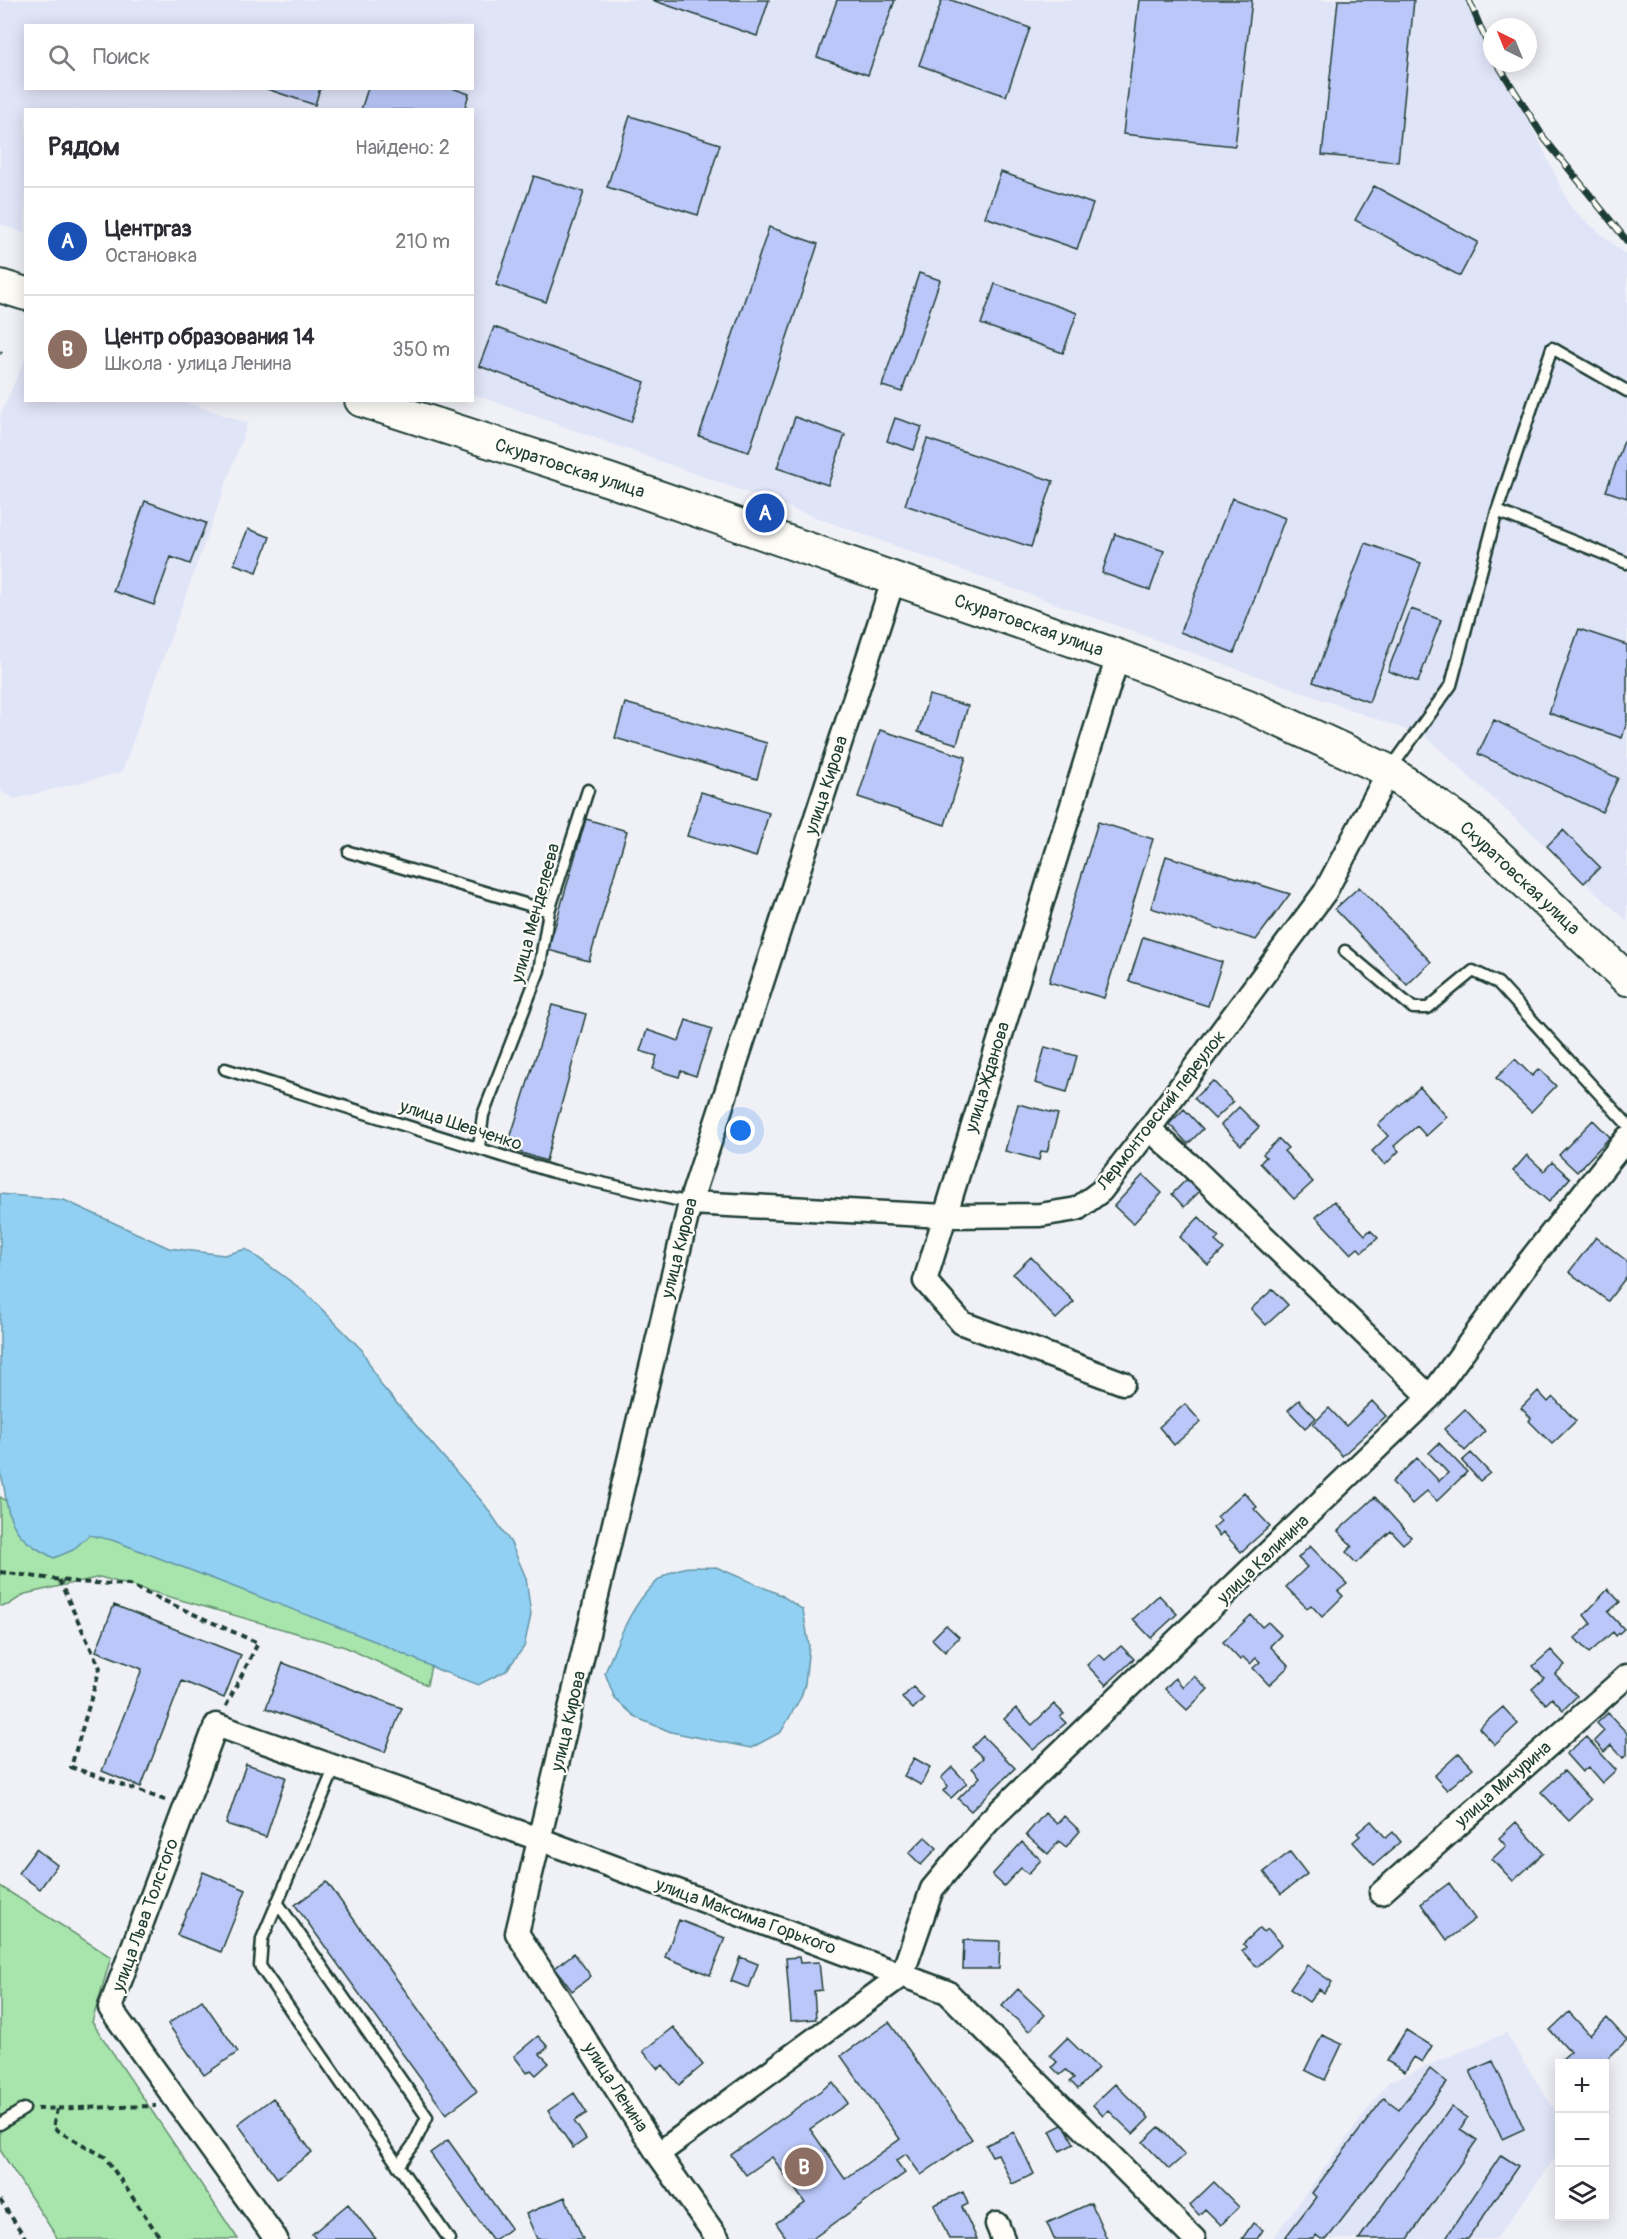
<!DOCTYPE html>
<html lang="ru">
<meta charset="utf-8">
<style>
body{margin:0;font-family:Pangolin,sans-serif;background:#f7f7f7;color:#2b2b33}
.controls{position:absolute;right:18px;bottom:18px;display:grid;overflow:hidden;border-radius:0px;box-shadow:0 3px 15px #0003}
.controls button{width:54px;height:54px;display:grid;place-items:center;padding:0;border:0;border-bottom:2px solid #e1e1e2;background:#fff;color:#2b2b33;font:30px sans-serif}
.compass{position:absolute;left:1483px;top:18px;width:54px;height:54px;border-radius:50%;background:#fff;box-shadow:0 3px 15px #0003;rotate:317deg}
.you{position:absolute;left:741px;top:1131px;width:21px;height:21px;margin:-15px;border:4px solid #fff;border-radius:50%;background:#1a73e8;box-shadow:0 0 0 9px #1a73e833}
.badge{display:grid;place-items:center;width:39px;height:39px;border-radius:50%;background:#db2777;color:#fff;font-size:20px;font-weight:700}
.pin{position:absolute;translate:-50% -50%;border:3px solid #fff;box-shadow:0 2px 6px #0006}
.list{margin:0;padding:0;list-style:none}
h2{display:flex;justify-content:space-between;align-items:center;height:78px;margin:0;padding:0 24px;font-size:26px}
h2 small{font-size:20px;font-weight:400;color:#7c7c81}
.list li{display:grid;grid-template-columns:39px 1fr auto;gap:18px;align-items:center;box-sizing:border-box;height:108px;padding:0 24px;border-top:2px solid #e1e1e2}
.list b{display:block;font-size:22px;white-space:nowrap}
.list p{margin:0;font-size:20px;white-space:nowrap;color:#7c7c81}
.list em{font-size:20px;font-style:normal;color:#7c7c81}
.icon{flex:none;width:33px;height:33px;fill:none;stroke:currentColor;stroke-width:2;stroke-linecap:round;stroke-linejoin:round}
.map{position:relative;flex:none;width:1627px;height:2239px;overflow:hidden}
.search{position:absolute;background:#fff;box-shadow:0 3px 15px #0003;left:24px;top:24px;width:450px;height:66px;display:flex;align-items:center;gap:15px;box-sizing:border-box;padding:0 21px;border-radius:0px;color:#7c7c81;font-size:22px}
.panel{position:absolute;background:#fff;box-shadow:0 3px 15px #0003;left:24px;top:108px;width:450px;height:294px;border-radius:0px}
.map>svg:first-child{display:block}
.built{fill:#e0e4f7;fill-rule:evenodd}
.green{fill:#a8e5ac;stroke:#649170;stroke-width:1.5}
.water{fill:#91d0f2;stroke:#6395a6;stroke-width:1.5}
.building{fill:#bac7f8;stroke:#1f3d34;stroke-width:1.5}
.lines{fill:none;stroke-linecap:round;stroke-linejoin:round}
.lane-casing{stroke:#1f3d34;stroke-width:15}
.street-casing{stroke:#1f3d34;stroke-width:27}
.secondary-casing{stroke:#1f3d34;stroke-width:36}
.path{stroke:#1f3d34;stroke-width:4;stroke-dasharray:6 4.5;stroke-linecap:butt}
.lane{stroke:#fdfcf7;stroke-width:10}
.street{stroke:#fdfcf7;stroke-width:22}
.secondary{stroke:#fdfcf7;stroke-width:32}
.rail-casing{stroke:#1f3d34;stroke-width:7}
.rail{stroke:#fdfcf7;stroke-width:4.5;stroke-dasharray:14;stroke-linecap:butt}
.labels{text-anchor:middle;stroke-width:4.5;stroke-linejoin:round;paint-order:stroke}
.street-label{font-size:18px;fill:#1f3d34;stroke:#fdfcf7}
</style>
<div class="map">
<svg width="1627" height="2239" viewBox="0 0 1627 2239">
<rect width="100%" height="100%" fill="#f0f1f7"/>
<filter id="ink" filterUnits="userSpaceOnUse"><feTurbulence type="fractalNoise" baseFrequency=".0167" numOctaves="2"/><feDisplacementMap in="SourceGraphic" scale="12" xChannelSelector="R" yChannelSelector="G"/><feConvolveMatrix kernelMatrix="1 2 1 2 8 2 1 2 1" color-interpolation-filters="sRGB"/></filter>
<g filter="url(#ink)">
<path class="built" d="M0 0H1472L1492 43V63H1502L1571 208 1627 256V921L1426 737 473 394 472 110H26L25 234 0 224ZM26 26H472V88H26Z
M25 359 26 400 182 401 248 423 122 772 15 799 0 791V415Z
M1506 2033 1559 2117V2152L1496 2239H1272L1388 2082Z"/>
<path class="green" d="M0 1497 23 1512 64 1506 433 1656 427 1685 345 1647 100 1577 25 1594 8 1605 0 1606Z
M0 1886 111 1957 92 2022 238 2239H58L0 2150Z"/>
<path class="water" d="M0 1194 64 1200 169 1248 224 1255 246 1249 304 1291 362 1350 381 1385 485 1505 511 1543 526 1578 531 1615 524 1647 506 1671 478 1685 439 1670 377 1642 112 1540 89 1535 73 1550 54 1558C26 1544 12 1534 6 1501 5 1492 4 1482 0 1473Z
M716 1567 781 1595 803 1610 809 1645 805 1684 801 1697 781 1732 751 1748 671 1732 637 1718 615 1699 605 1673C619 1637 640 1578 683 1568 693 1566 706 1568 716 1567Z"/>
<path class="building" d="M652 0H769L757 36Z
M837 0H895L868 75 817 57Z
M942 0H951L1030 28 1006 96 919 65Z
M1139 0H1252L1235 146 1123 134Z
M1338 0H1414L1398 162 1322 155Z
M264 88H320L315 105Z
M368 88H452L469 94 464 110H361Z
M630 116 720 144 698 215 607 187Z
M1001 172 1093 204 1077 249 985 217Z
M534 176 584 192 546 302 496 285Z
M1374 186 1478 242 1460 276 1355 220Z
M769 227 818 244 749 452 699 436Z
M919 273 940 280 902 392 882 386Z
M995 284 1077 313 1063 353 981 324Z
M494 327 645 382 631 422 479 366Z
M795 417 845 435 828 485 777 468Z
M895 418 922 427 914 450 887 441Z
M927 439 1053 481 1031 547 905 505Z
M1624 441 1627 442V498L1606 491Z
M1232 498 1285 518 1234 653 1180 632Z
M145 501 206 523 190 564 171 557 154 605 113 591Z
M248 529 270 537 257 572 234 564Z
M1115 534 1164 551 1150 590 1102 573Z
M1365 543 1421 563 1369 702 1313 682Z
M1411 609 1441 620 1418 682 1388 671Z
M1579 629 1627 645V722L1622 738 1549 713Z
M929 695 968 706 957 744 918 732Z
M625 703 767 743 757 779 615 738Z
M1494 720 1618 778 1602 812 1478 754Z
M880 730 966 757 945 825 858 797Z
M701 792 769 813 756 857 687 836Z
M586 819 627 831 589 961 548 950Z
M1098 822 1153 839 1104 998 1049 982Z
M1563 830 1600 867 1584 883 1547 846Z
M1166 856 1290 894 1256 940 1151 908Z
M1359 887 1431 962 1407 985 1335 909Z
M1143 937 1222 962 1208 1006 1129 981Z
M552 1005 586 1014 546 1161 507 1148Z
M686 1020 712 1029 696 1076 681 1071 679 1077 653 1069 657 1056 640 1051 647 1030 679 1041Z
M1045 1047 1077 1056 1067 1092 1035 1083Z
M1515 1059 1532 1076 1539 1069 1556 1086 1531 1112 1496 1078Z
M1213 1081 1233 1102 1215 1119 1194 1098Z
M1420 1087 1447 1117 1426 1136 1417 1126 1394 1146 1399 1151 1385 1165 1372 1151 1388 1136 1378 1125Z
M1018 1104 1058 1114 1047 1152 1041 1151 1039 1160 1005 1151Z
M1239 1107 1259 1127 1241 1145 1221 1125Z
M1184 1109 1203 1129 1188 1144 1169 1124Z
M1593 1120 1610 1137 1577 1172 1559 1155Z
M1279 1139 1288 1148 1284 1151 1313 1182 1294 1199 1260 1163 1266 1157 1263 1154Z
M1527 1155 1544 1171 1552 1162 1570 1178 1549 1202 1513 1171Z
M1143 1175 1162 1193 1133 1224 1114 1206Z
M1189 1177 1202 1189 1184 1207 1172 1194Z
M1334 1201 1365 1235 1370 1230 1378 1238 1362 1252 1358 1248 1351 1254 1316 1217Z
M1199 1217 1219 1237 1215 1241 1224 1249 1208 1265 1180 1237Z
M1596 1237 1627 1261V1276L1608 1301 1569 1272Z
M1031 1257 1074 1302 1056 1319 1013 1274Z
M1273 1289 1288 1305 1266 1325 1251 1309Z
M1538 1391 1548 1402 1553 1397 1576 1421 1552 1444 1529 1421 1531 1418 1521 1408Z
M1299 1400 1316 1418 1305 1428 1288 1410Z
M1372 1401 1386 1416 1342 1456 1313 1424 1329 1408 1346 1426Z
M1185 1404 1201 1422 1174 1445 1159 1427Z
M1465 1409 1485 1431 1465 1451 1444 1429Z
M1439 1443 1467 1472 1437 1501 1427 1491 1412 1504 1392 1482 1417 1458 1439 1481 1448 1473 1429 1453Z
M1471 1453 1490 1473 1480 1481 1462 1461Z
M1244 1492 1257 1507 1254 1509 1270 1526 1241 1552 1223 1532 1219 1536 1213 1528 1221 1521 1217 1517Z
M1375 1497 1411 1537 1403 1544 1391 1531 1356 1563 1346 1552 1352 1546 1338 1531Z
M1310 1546 1347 1584 1338 1591 1343 1596 1322 1617 1311 1605 1307 1608 1286 1587 1307 1567 1298 1558Z
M1608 1589 1620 1602 1608 1612 1624 1629 1616 1636 1613 1632 1589 1653 1575 1638 1591 1624 1584 1615Z
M1159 1595 1177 1614 1151 1638 1133 1619Z
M114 1605 241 1655 224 1698 182 1681 141 1787 102 1771 142 1669 96 1651Z
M1251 1615 1262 1627 1268 1622 1281 1635 1270 1646 1289 1666 1269 1685 1253 1668 1260 1662 1256 1658 1250 1664 1243 1657 1240 1660 1223 1642Z
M946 1625 959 1637 945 1652 932 1639Z
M1121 1646 1134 1659 1106 1685 1087 1665 1099 1654 1105 1660Z
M1551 1650 1565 1665 1555 1674 1577 1696 1563 1710 1552 1698 1546 1704 1532 1689 1544 1678 1533 1666Z
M283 1663 402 1708 385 1752 266 1708Z
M1194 1676 1208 1689 1187 1710 1165 1689 1175 1678 1183 1687Z
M913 1687 924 1698 913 1709 902 1698Z
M1054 1704 1064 1714 1060 1717 1066 1723 1033 1750 1004 1719 1016 1708 1032 1725Z
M1503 1707 1518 1724 1495 1745 1479 1728Z
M1608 1713 1627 1733V1755L1623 1758 1611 1745 1604 1752 1594 1741 1604 1731 1597 1723Z
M983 1736 1015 1768 971 1811 958 1799 980 1777 972 1768 983 1758 972 1747Z
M1586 1737 1616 1770 1602 1783 1588 1767 1582 1772 1566 1754Z
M1459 1753 1473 1768 1447 1790 1434 1776Z
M914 1758 930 1767 921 1785 904 1776Z
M246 1764 286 1777 266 1837 226 1824Z
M952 1767 967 1783 951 1798 943 1791 948 1786 941 1778Z
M1564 1771 1591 1800 1569 1821 1541 1792Z
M1045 1813 1057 1824 1064 1816 1080 1831 1066 1847 1059 1841 1048 1854 1026 1835Z
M1371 1821 1386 1838 1393 1832 1401 1842 1374 1865 1353 1842 1360 1836 1357 1833Z
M1516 1822 1544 1853 1513 1881 1492 1859 1506 1846 1499 1838Z
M925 1837 937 1848 921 1865 909 1853Z
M1022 1842 1041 1860 1028 1874 1021 1868 1004 1886 992 1875Z
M36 1849 57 1865 40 1889 18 1873Z
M1290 1852 1307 1874 1281 1894 1264 1872Z
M203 1872 246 1890 221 1952 177 1935Z
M327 1882 477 2091 446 2114 295 1905Z
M1449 1883 1475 1919 1447 1940 1421 1904Z
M679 1920 725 1938 710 1975 665 1957Z
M1260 1928 1264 1932 1268 1929 1282 1944 1257 1967 1242 1951 1246 1947 1243 1944Z
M964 1940 1000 1941 999 1969H963Z
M574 1953 591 1976 572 1991 555 1968Z
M740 1957 758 1964 749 1988 731 1981Z
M799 1957 800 1963 819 1962 822 1990 814 1991 816 2019 791 2021 786 1958Z
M1307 1965 1332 1982 1324 1993 1319 1989 1309 2002 1290 1989Z
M1018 1989 1045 2015 1029 2031 1002 2006Z
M202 2000 238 2052 204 2075 168 2024Z
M1569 2012 1590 2035 1607 2018 1627 2040 1602 2064H1566L1562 2059 1570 2052 1550 2030Z
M889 2022 972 2139 921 2175 906 2154 896 2161 905 2173 812 2239H787L776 2223 805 2203 772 2157 746 2175 731 2155 833 2082 848 2103 810 2129 845 2179 900 2139 841 2056Z
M673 2027 703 2065 679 2085 663 2065 658 2069 643 2051Z
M1406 2030 1432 2046 1422 2062 1414 2057 1405 2072 1387 2061Z
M1322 2035 1342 2044 1325 2080 1305 2070Z
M538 2036 548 2047 540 2054 549 2063 536 2075 531 2070 527 2073 514 2056Z
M1067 2038 1098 2068 1078 2089 1070 2081 1074 2078 1066 2070 1060 2075 1052 2067 1057 2062 1050 2055Z
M1493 2061 1524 2129 1502 2139 1470 2071Z
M1430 2069 1447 2083 1327 2239H1321L1316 2235 1313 2239H1284L1316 2197 1312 2193 1384 2098 1399 2109Z
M1115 2084 1149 2118 1133 2134 1108 2110 1103 2116 1093 2105Z
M574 2093 587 2113 574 2121 586 2139 573 2148 548 2111Z
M273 2098 312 2152 277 2178 238 2124Z
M1451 2107 1467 2118 1460 2129 1477 2140 1408 2239H1359Z
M1064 2124 1074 2144 1060 2151 1050 2131Z
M1159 2127 1185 2155 1169 2169 1143 2142Z
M1014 2132 1034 2174 1012 2184 998 2154 992 2156 986 2145Z
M448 2140 511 2228 496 2239H492L430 2153Z
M1501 2155 1518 2166 1468 2239H1445Z
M1214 2182 1239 2207 1221 2225 1205 2209 1199 2215 1190 2205Z
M963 2192 968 2204 962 2207 977 2239H949L934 2205Z
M565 2197 583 2239H537L526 2214Z
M1091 2203 1107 2239H1054L1047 2223Z
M348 2204 376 2239H316L312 2234Z
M1253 2223 1263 2230 1257 2239H1242Z"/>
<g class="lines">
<defs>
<path id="lane" d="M1497 511 1627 563
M1391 768 1451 685 1497 511 1552 348 1627 391
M349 852 549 911
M1345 951 1413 1008H1428L1473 971 1498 983 1627 1124
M225 1069 553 1172 690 1203
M479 1147 483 1115 539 971 549 911 588 790
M335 1767 262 1939 260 1966 449 2239
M277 1902 427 2117 414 2144 398 2166
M0 2124 24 2109"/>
<path id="street" d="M1118 656 925 1281 962 1323 1123 1383
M1149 1129 1190 1165 1430 1397
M690 1203 945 1216 1040 1215 1077 1209 1101 1191 1149 1129 1325 892 1389 771
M1381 1893 1627 1676
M902 1975 932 1889 988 1822 1430 1397 1524 1268 1627 1138
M658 2154 902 1975
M997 2224 1003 2239
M276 2239 110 2008 216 1725 539 1839 947 1992 1194 2239
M718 2239 658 2154 517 1933 690 1203 894 578"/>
<path id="secondary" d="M0 286 26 294
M361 400 609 480 1118 656 1248 706 1389 771 1469 828 1627 979"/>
</defs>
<use href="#lane" class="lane-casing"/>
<use href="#street" class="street-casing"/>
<use href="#secondary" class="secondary-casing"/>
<path class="path" d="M0 352 2 353
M0 1572 76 1582 129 1585 258 1643 225 1708
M59 1580 100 1668 71 1767 168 1801
M37 2109 156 2106
M57 2109 53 2128 105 2157 161 2239
M0 2200 26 2239"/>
<use href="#lane" class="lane"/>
<use href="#street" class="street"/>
<use href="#secondary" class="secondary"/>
<defs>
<path id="rail" d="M1469 0 1492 55
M1497 63 1544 138 1627 241"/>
</defs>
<use href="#rail" class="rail-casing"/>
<use href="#rail" class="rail"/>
</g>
</g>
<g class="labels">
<g class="street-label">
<text transform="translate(570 468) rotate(18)" y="6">Скуратовская улица</text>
<text transform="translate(1029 625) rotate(19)" y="6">Скуратовская улица</text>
<text transform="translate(826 785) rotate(-72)" y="6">улица Кирова</text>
<text transform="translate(1520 878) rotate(43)" y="6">Скуратовская улица</text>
<text transform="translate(535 913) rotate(-75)" y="6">улица Менделеева</text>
<text transform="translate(987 1077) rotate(-73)" y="6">улица Жданова</text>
<text transform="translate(1161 1110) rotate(-52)" y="6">Лермонтовский переулок</text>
<text transform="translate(461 1125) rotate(18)" y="6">улица Шевченко</text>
<text transform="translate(679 1248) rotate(-76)" y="6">улица Кирова</text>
<text transform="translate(1263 1559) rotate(-44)" y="6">улица Калинина</text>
<text transform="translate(568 1721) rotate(-77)" y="6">улица Кирова</text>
<text transform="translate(1503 1784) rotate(-41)" y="6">улица Мичурина</text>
<text transform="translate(145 1915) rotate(-70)" y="6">улица Льва Толстого</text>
<text transform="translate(746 1916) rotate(20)" y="6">улица Максима Горького</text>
<text transform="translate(616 2087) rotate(57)" y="6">улица Ленина</text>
</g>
</g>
</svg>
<div class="controls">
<button>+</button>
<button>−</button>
<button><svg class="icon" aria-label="layers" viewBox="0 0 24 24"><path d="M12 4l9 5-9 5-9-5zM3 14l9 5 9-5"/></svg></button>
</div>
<svg class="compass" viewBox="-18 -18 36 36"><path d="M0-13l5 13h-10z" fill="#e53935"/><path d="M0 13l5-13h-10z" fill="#7c7c81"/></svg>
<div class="you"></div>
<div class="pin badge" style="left:765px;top:513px;background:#1a4fb4">A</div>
<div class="pin badge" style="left:804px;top:2167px;background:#8d6e63">B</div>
<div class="search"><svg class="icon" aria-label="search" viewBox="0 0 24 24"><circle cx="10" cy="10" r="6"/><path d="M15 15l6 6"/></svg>Поиск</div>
<section class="panel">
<h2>Рядом<small>Найдено: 2</small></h2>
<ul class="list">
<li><span class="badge" style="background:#1a4fb4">A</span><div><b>Центргаз</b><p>Остановка</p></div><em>210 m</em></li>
<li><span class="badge" style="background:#8d6e63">B</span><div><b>Центр образования 14</b><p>Школа · улица Ленина</p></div><em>350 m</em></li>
</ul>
</section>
</div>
